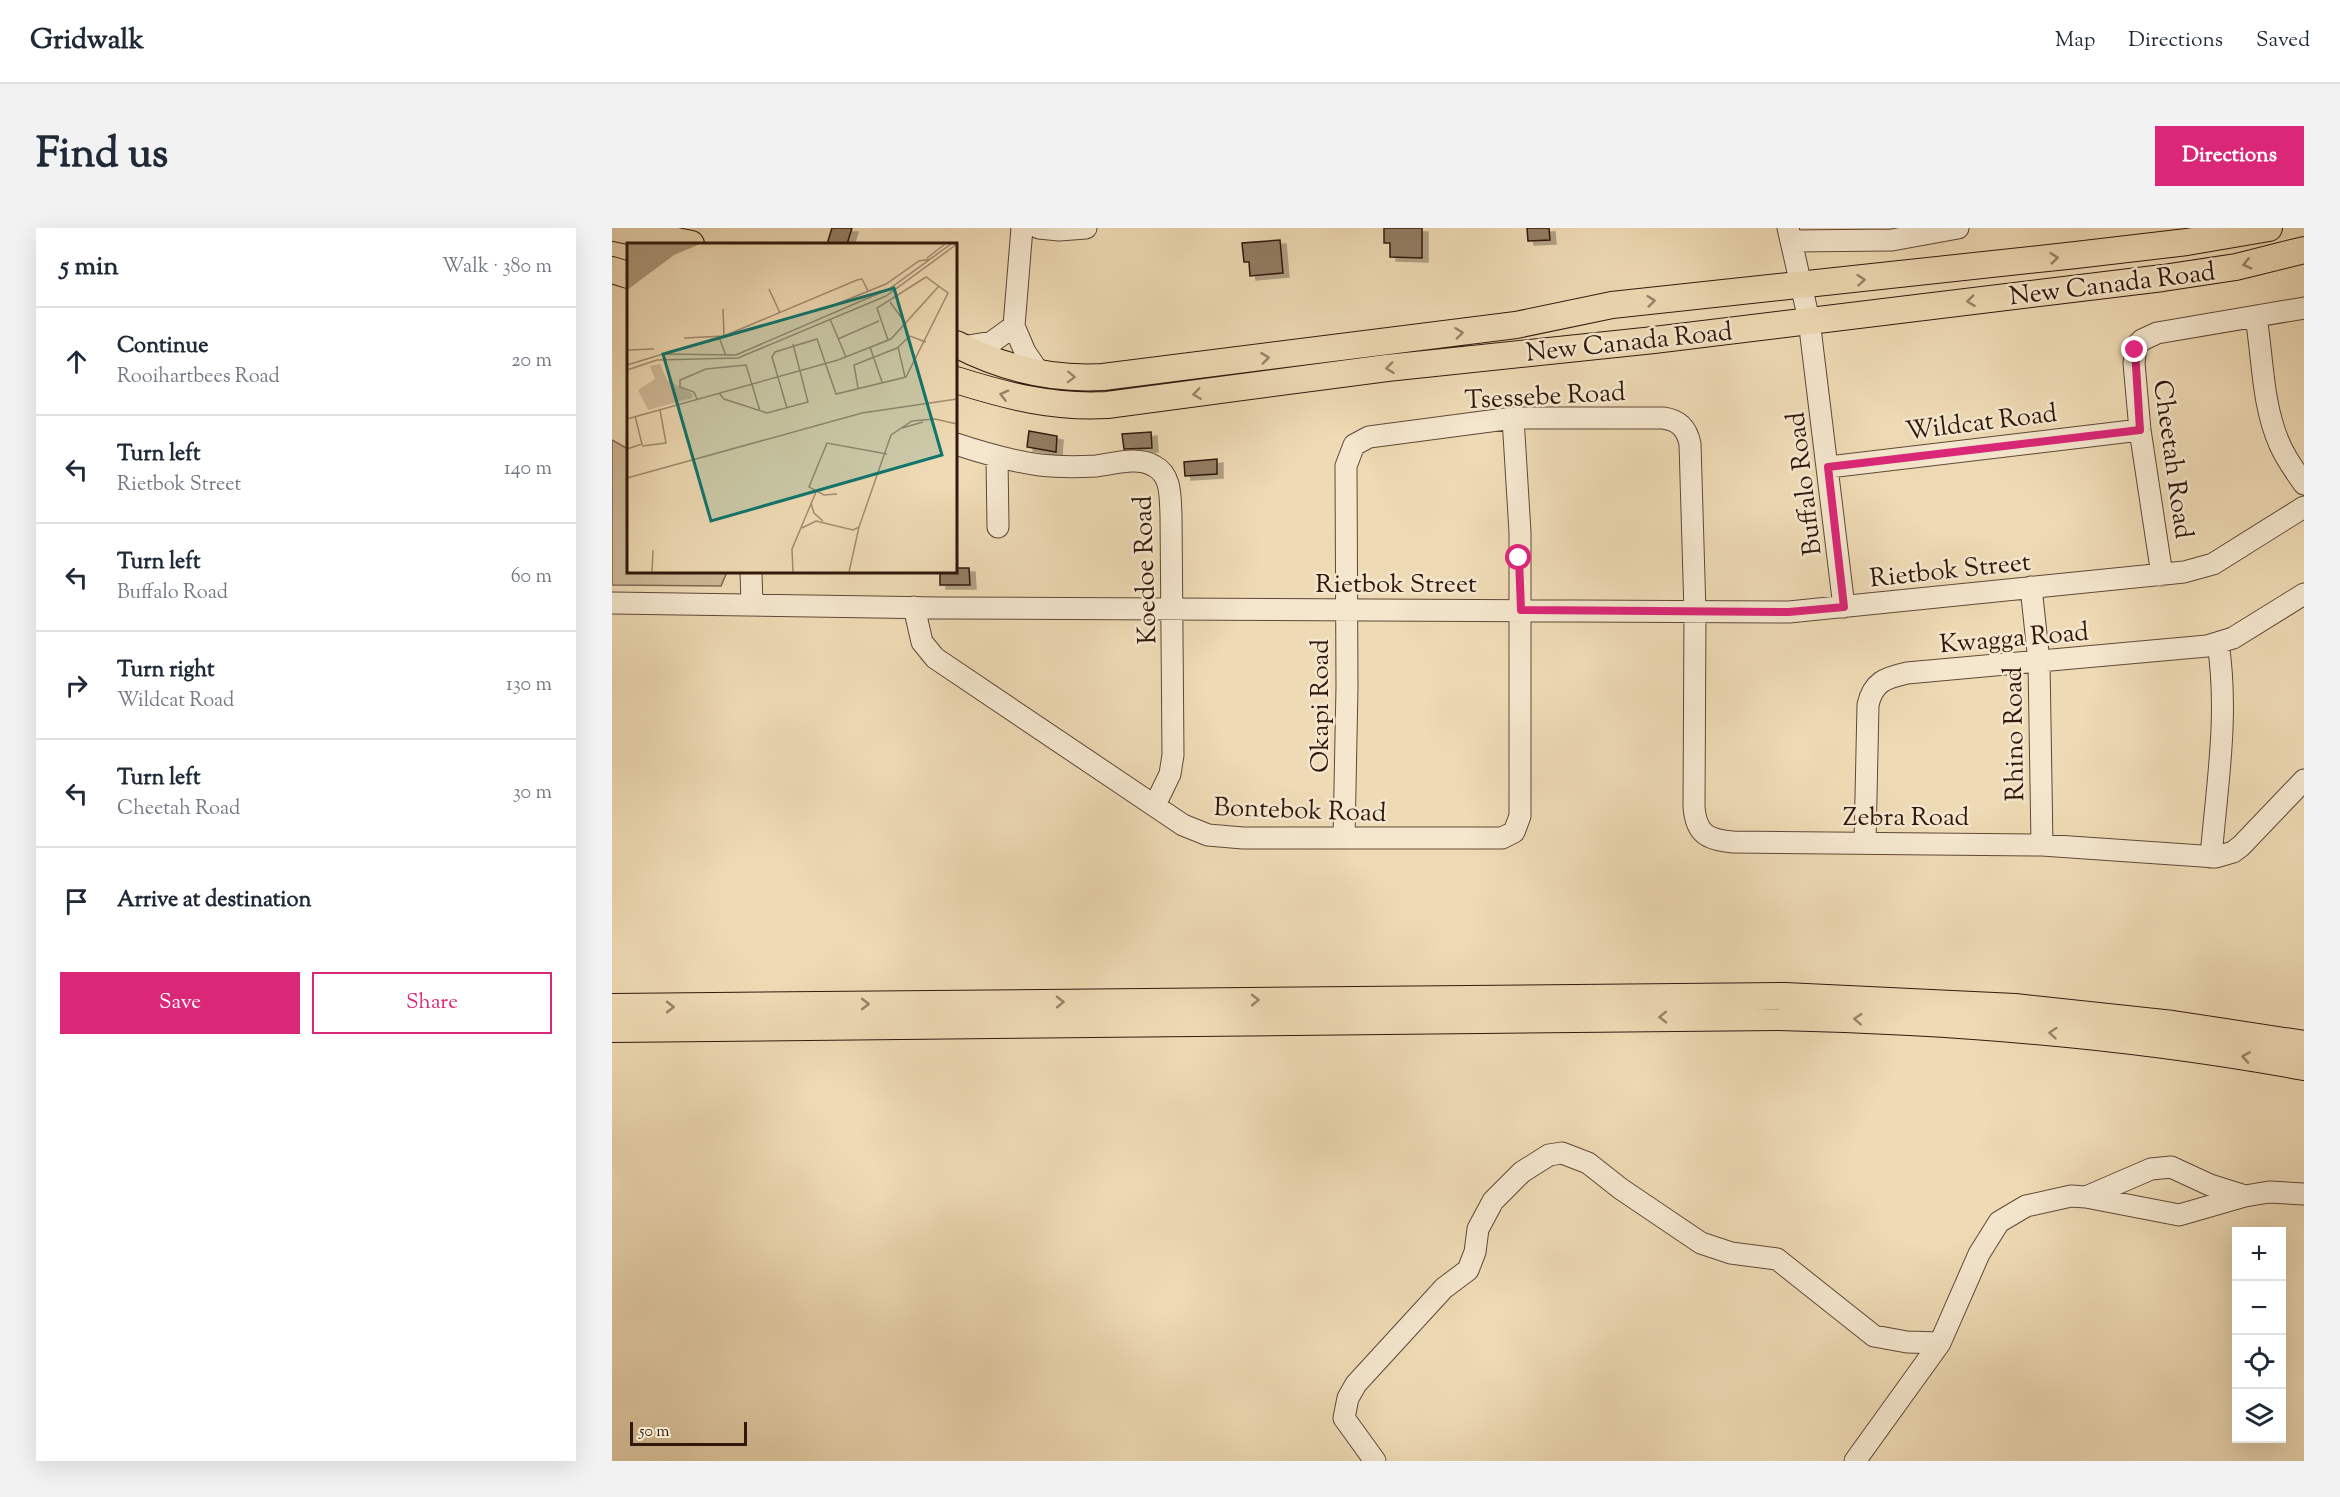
<!DOCTYPE html>
<meta charset="utf-8">
<style>
body{margin:0;font-family:"Sorts Mill Goudy",serif;background:#f2f2f3;color:#1f2937}
.controls{position:absolute;right:18px;bottom:18px;display:grid;overflow:hidden;border-radius:0px;box-shadow:0 6px 24px #0002}
.controls button{width:54px;height:54px;display:grid;place-items:center;padding:0;border:0;border-bottom:2px solid #e0e1e3;background:#fff;color:#1f2937;font:30px sans-serif}
.scale{position:absolute;left:18px;bottom:15px;width:117px;box-sizing:border-box;padding-left:6px;border:3px solid #30180d;border-top:0;font-size:16px;line-height:21px;white-space:nowrap;color:#30180d;-webkit-text-stroke:4px #f4e7ce;paint-order:stroke}
.stop{position:absolute;width:18px;height:18px;margin:-14px;border:4px solid #db2777;border-radius:50%;background:#fff}
.stop.end{background:#db2777;border-color:#fff;box-shadow:0 2px 6px #0008}
.list{margin:0;padding:0;list-style:none}
h2{display:flex;justify-content:space-between;align-items:center;height:78px;margin:0;padding:0 24px;font-size:26px}
h2 small{font-size:20px;font-weight:400;color:#747a83}
.list li{display:grid;grid-template-columns:39px 1fr auto;gap:18px;align-items:center;box-sizing:border-box;height:108px;padding:0 24px;border-top:2px solid #e0e1e3}
.list b{display:block;font-size:22px;white-space:nowrap}
.list p{margin:0;font-size:20px;white-space:nowrap;color:#747a83}
.list em{font-size:20px;font-style:normal;color:#747a83}
.actions{display:flex;gap:12px;padding:18px 24px}
.actions a{flex:1;padding:14px 0;border:2px solid #db2777;border-radius:0px;text-align:center;font-size:21px;color:#db2777}
.actions .main{background:#db2777;color:#fff}
.icon{flex:none;width:33px;height:33px;fill:none;stroke:currentColor;stroke-width:2;stroke-linecap:round;stroke-linejoin:round}
.map{position:relative;flex:none;width:1692px;height:1233px;overflow:hidden;border-radius:0px}
header{display:flex;align-items:center;gap:36px;box-sizing:border-box;height:84px;padding:0 30px;background:#fff;border-bottom:2px solid #e0e1e3}
header strong{font-size:28px}
nav{display:flex;gap:33px;margin-inline-start:auto;font-size:21px}
.intro{display:flex;align-items:center;justify-content:space-between;box-sizing:border-box;height:144px;padding:0 36px}
h1{margin:0;font-size:42px}
.button{padding:15px 27px;border-radius:0px;background:#db2777;color:#fff;font-size:21px;font-weight:700}
main{display:flex;gap:36px;padding:0 36px}
aside{flex:1;background:#fff;border-radius:0px;box-shadow:0 6px 24px #0002}
.map>svg:first-child{display:block}
.green{fill:#ceb998;stroke:#7f6852;stroke-width:1.5}
.building{fill:#937d64;stroke:#30180d;stroke-width:1.5;filter:url(#shadow)}
.lines{fill:none;stroke-linecap:round;stroke-linejoin:round}
.minor-casing{stroke:#604837;stroke-width:23}
.major-casing{stroke:#30180d;stroke-width:28}
.minor{stroke:#f4e7ce;stroke-width:21}
.major{stroke:#eedab4;stroke-width:26}
.oneway{stroke:#988369}
.route{stroke:#db2777;stroke-width:8}
.labels{text-anchor:middle;stroke-width:5;stroke-linejoin:round;paint-order:stroke}
.street-label{font-size:26px;fill:#30180d;stroke:#f4e7ce}
.inset-road{fill:none;stroke:#a28c71;stroke-width:1.5}
.view{fill:#0f766e;fill-opacity:0.15;stroke:#0f766e;stroke-width:3}
.inset-edge{fill:none;stroke:#30180d;stroke-width:3}
</style>
<header>
<strong>Gridwalk</strong>
<nav><a>Map</a><a>Directions</a><a>Saved</a></nav>
</header>
<div class="intro"><h1>Find us</h1><a class="button">Directions</a></div>
<main>
<aside>
<h2>5 min<small>Walk · 380 m</small></h2>
<ul class="list">
<li><svg class="icon" aria-label="ahead" viewBox="0 0 24 24"><path d="M12 20V5M6 11l6-6 6 6"/></svg><div><b>Continue</b><p>Rooihartbees Road</p></div><em>20 m</em></li>
<li><svg class="icon" aria-label="left" viewBox="0 0 24 24"><path d="M17 20v-9H6M10 6l-5 5 5 5"/></svg><div><b>Turn left</b><p>Rietbok Street</p></div><em>140 m</em></li>
<li><svg class="icon" aria-label="left" viewBox="0 0 24 24"><path d="M17 20v-9H6M10 6l-5 5 5 5"/></svg><div><b>Turn left</b><p>Buffalo Road</p></div><em>60 m</em></li>
<li><svg class="icon" aria-label="right" viewBox="0 0 24 24"><path d="M7 20v-9h11M14 6l5 5-5 5"/></svg><div><b>Turn right</b><p>Wildcat Road</p></div><em>130 m</em></li>
<li><svg class="icon" aria-label="left" viewBox="0 0 24 24"><path d="M17 20v-9H6M10 6l-5 5 5 5"/></svg><div><b>Turn left</b><p>Cheetah Road</p></div><em>30 m</em></li>
<li><svg class="icon" aria-label="arrive" viewBox="0 0 24 24"><path d="M6 21V4h12l-3 4 3 4H6"/></svg><div><b>Arrive at destination</b></div></li>
</ul>
<div class="actions"><a class="main">Save</a><a>Share</a></div>
</aside>
<div class="map">
<svg width="1692" height="1233" viewBox="0 0 1692 1233">
<defs>
<filter id="shadow"><feDropShadow dx="6" dy="4" stdDeviation="0" flood-color="#0004"/></filter>
</defs>
<rect width="100%" height="100%" fill="#eedab4"/>
<filter id="stains"><feTurbulence type="fractalNoise" baseFrequency=".00333" numOctaves="4"/><feColorMatrix values="0 0 0 0 .2 0 0 0 0 .09 0 0 0 0 .02 0 0 0 .5 -.17"/></filter>
<radialGradient id="worn" r=".72"><stop offset=".6" stop-color="#630" stop-opacity="0"/><stop offset="1" stop-color="#630" stop-opacity=".3"/></radialGradient>
<path class="green" d="M0 212 16 221V344H115L109 358 0 357Z"/>
<path class="building" d="M220 0H240L235 16H215Z
M772 0H810V30L778 29V15H772Z
M915 0H937L938 12 916 13Z
M668 12 671 45 638 48 637 34H632L630 15Z
M417 203 445 208 444 224 415 219Z
M539 204 540 220 512 221 510 206Z
M605 231V246L573 248 572 234Z
M344 340H357L358 357H328V344H344Z"/>
<g class="lines">
<defs>
<path id="minor" d="M410 0 402 98 413 124 428 146
M427 0 447 2 474 0
M1176 0 1197 92 1232 379
M1179 13 1280 12 1346 0
M1644 89C1651 131 1650 177 1668 217 1674 231 1683 243 1692 256
M350 119 380 114 402 98
M344 216C371 225 399 233 428 237 446 239 465 239 484 238 502 236 525 228 542 238 560 247 558 270 559 287L561 527 558 546 543 577
M385 229 386 299
M1217 239 1528 202
M139 344 140 377
M1550 347 1528 202 1522 135 1524 118 1530 112 1545 105 1692 80
M1419 359 1427 434 1430 617
M0 375 328 380 1177 384 1572 344 1601 336 1692 279
M302 379 310 414 323 430 571 597 596 607 631 610H890L902 604 908 588V304L901 190
M732 610 735 459 734 238 742 217 757 209 901 190H1051C1067 192 1075 201 1078 216L1083 384 1082 579C1084 606 1096 612 1121 614L1430 617 1604 629 1621 624 1629 618 1692 552
M1253 615 1256 477C1261 454 1273 450 1295 445L1595 418 1621 410 1692 366
M1599 629C1605 557 1617 487 1606 415
M1474 969 1567 987 1633 968
M763 1233 732 1190 736 1170 744 1156 832 1060 856 1042 863 1024 866 1001 881 973 910 944 937 927 950 925 976 935 1009 961 1089 1015 1119 1025 1165 1031 1262 1108 1295 1114 1328 1115
M1243 1233 1328 1115 1367 1026 1387 994 1414 978 1459 968 1474 969 1539 941 1559 939 1598 957 1633 968 1657 964 1692 966"/>
<path id="major" d="M3 0 79 16
M0 42 16 47
M344 116C390 140 438 152 491 149L904 97 1000 77 1464 27 1575 14 1657 0
M344 152C395 168 441 180 495 177L775 140 1042 112 1551 50 1624 39 1692 22
M0 779 1173 768 1403 779 1561 796 1692 816
M0 801 1166 789C1342 793 1519 807 1692 839"/>
</defs>
<use href="#minor" class="minor-casing"/>
<use href="#major" class="major-casing"/>
<use href="#minor" class="minor"/>
<use href="#major" class="major"/>
</g>
<defs><path id="oneway-chevron" d="M-2-3.5L2.5 0L-2 3.5" fill="none" stroke-width="1.6" stroke-linecap="round" stroke-linejoin="round" transform="scale(1.5)"/></defs>
<g class="oneway">
<use href="#oneway-chevron" transform="translate(1442 30) rotate(-6)"/>
<use href="#oneway-chevron" transform="translate(1635 36) rotate(166)"/>
<use href="#oneway-chevron" transform="translate(1249 52) rotate(-5)"/>
<use href="#oneway-chevron" transform="translate(1039 73) rotate(-6)"/>
<use href="#oneway-chevron" transform="translate(1359 73) rotate(173)"/>
<use href="#oneway-chevron" transform="translate(847 105) rotate(-7)"/>
<use href="#oneway-chevron" transform="translate(653 130) rotate(-7)"/>
<use href="#oneway-chevron" transform="translate(778 140) rotate(173)"/>
<use href="#oneway-chevron" transform="translate(459 149) rotate(2)"/>
<use href="#oneway-chevron" transform="translate(585 166) rotate(172)"/>
<use href="#oneway-chevron" transform="translate(392 167) rotate(-166)"/>
<use href="#oneway-chevron" transform="translate(643 772) rotate(-1)"/>
<use href="#oneway-chevron" transform="translate(448 774) rotate(-1)"/>
<use href="#oneway-chevron" transform="translate(253 776)"/>
<use href="#oneway-chevron" transform="translate(58 779)"/>
<use href="#oneway-chevron" transform="translate(1051 789) rotate(179)"/>
<use href="#oneway-chevron" transform="translate(1246 791) rotate(-177)"/>
<use href="#oneway-chevron" transform="translate(1441 805) rotate(-175)"/>
<use href="#oneway-chevron" transform="translate(1634 829) rotate(-171)"/>
</g>
<g class="lines">
<path class="route" d="M907 330 909 382 1177 384 1232 379 1216 239 1528 202 1523 122"/>
</g>
<g class="labels">
<g class="street-label">
<text transform="translate(1500 55) rotate(-7)" y="9">New Canada Road</text>
<text transform="translate(1017 113) rotate(-6)" y="9">New Canada Road</text>
<text transform="translate(933 167) rotate(-3)" y="9">Tsessebe Road</text>
<text transform="translate(1369 193) rotate(-7)" y="9">Wildcat Road</text>
<text transform="translate(1562 231) rotate(82)" y="9">Cheetah Road</text>
<text transform="translate(1191 256) rotate(-97)" y="9">Buffalo Road</text>
<text transform="translate(1338 341) rotate(-6)" y="9">Rietbok Street</text>
<text transform="translate(532 342) rotate(-92)" y="9">Koedoe Road</text>
<text x="784" y="364">Rietbok Street</text>
<text transform="translate(1402 409) rotate(-5)" y="9">Kwagga Road</text>
<text transform="translate(707 478) rotate(-90)" y="9">Okapi Road</text>
<text transform="translate(1401 506) rotate(-91)" y="9">Rhino Road</text>
<text transform="translate(688 581) rotate(2)" y="9">Bontebok Road</text>
<text x="1294" y="597">Zebra Road</text>
</g>
</g>
<g transform="translate(15 15)">
<rect width="330" height="330" fill="#eedab4"/>
<path d="M33 121 40 137 66 151 65 155 21 167 11 147 28 136 23 123Z" fill="#ceb998"/>
<path d="M0 1H73L47 12 0 47Z" fill="#ad987b"/>
<path class="inset-road" d="M300 15 318 1M142 46 153 70M263 59 279 81M96 66 97 93M197 66 259 41 292 18 304 16M203 76 219 114M92 94 99 113M57 95 97 93 230 37 235 36 241 48M211 96 252 78M243 104 255 139M271 104 278 134M0 107 27 106M0 122 36 111 109 112 262 46 324 1M0 127 30 117 111 115 259 53 330 1M231 145 227 122 270 105 283 93 299 99M92 150 97 156 140 170 181 159 166 101M70 156 67 149 53 144V137L79 126 119 122 133 168M160 165 145 114 148 109 190 96 209 151 279 134 321 50 299 34 250 65 261 97M0 176 211 117 264 96 312 43M275 185 296 179M15 203 39 200 33 167M0 206 15 201 8 173M0 235 235 170 330 156M210 251 197 252 182 244 200 200 260 211M184 260 187 270 196 278M175 285 189 278 226 287 232 284M25 329 26 307M166 329 165 306 189 249M222 329 232 284 264 192 285 178 308 176 330 181"/>
<path class="view" d="M267 45 315 212 84 278 36 111Z"/>
<rect width="330" height="330" class="inset-edge"/>
</g>
<rect width="100%" height="100%" filter="url(#stains)"/>
<rect width="100%" height="100%" fill="url(#worn)"/>
</svg>
<div class="controls">
<button>+</button>
<button>−</button>
<button><svg class="icon" aria-label="locate" viewBox="0 0 24 24"><circle cx="12" cy="12" r="6"/><path d="M12 2v4M12 18v4M2 12h4M18 12h4"/></svg></button>
<button><svg class="icon" aria-label="layers" viewBox="0 0 24 24"><path d="M12 4l9 5-9 5-9-5zM3 14l9 5 9-5"/></svg></button>
</div>
<div class="scale">50 m</div>
<div class="stop" style="left:907px;top:330px"></div>
<div class="stop end" style="left:1523px;top:122px"></div>
</div>
</main>
